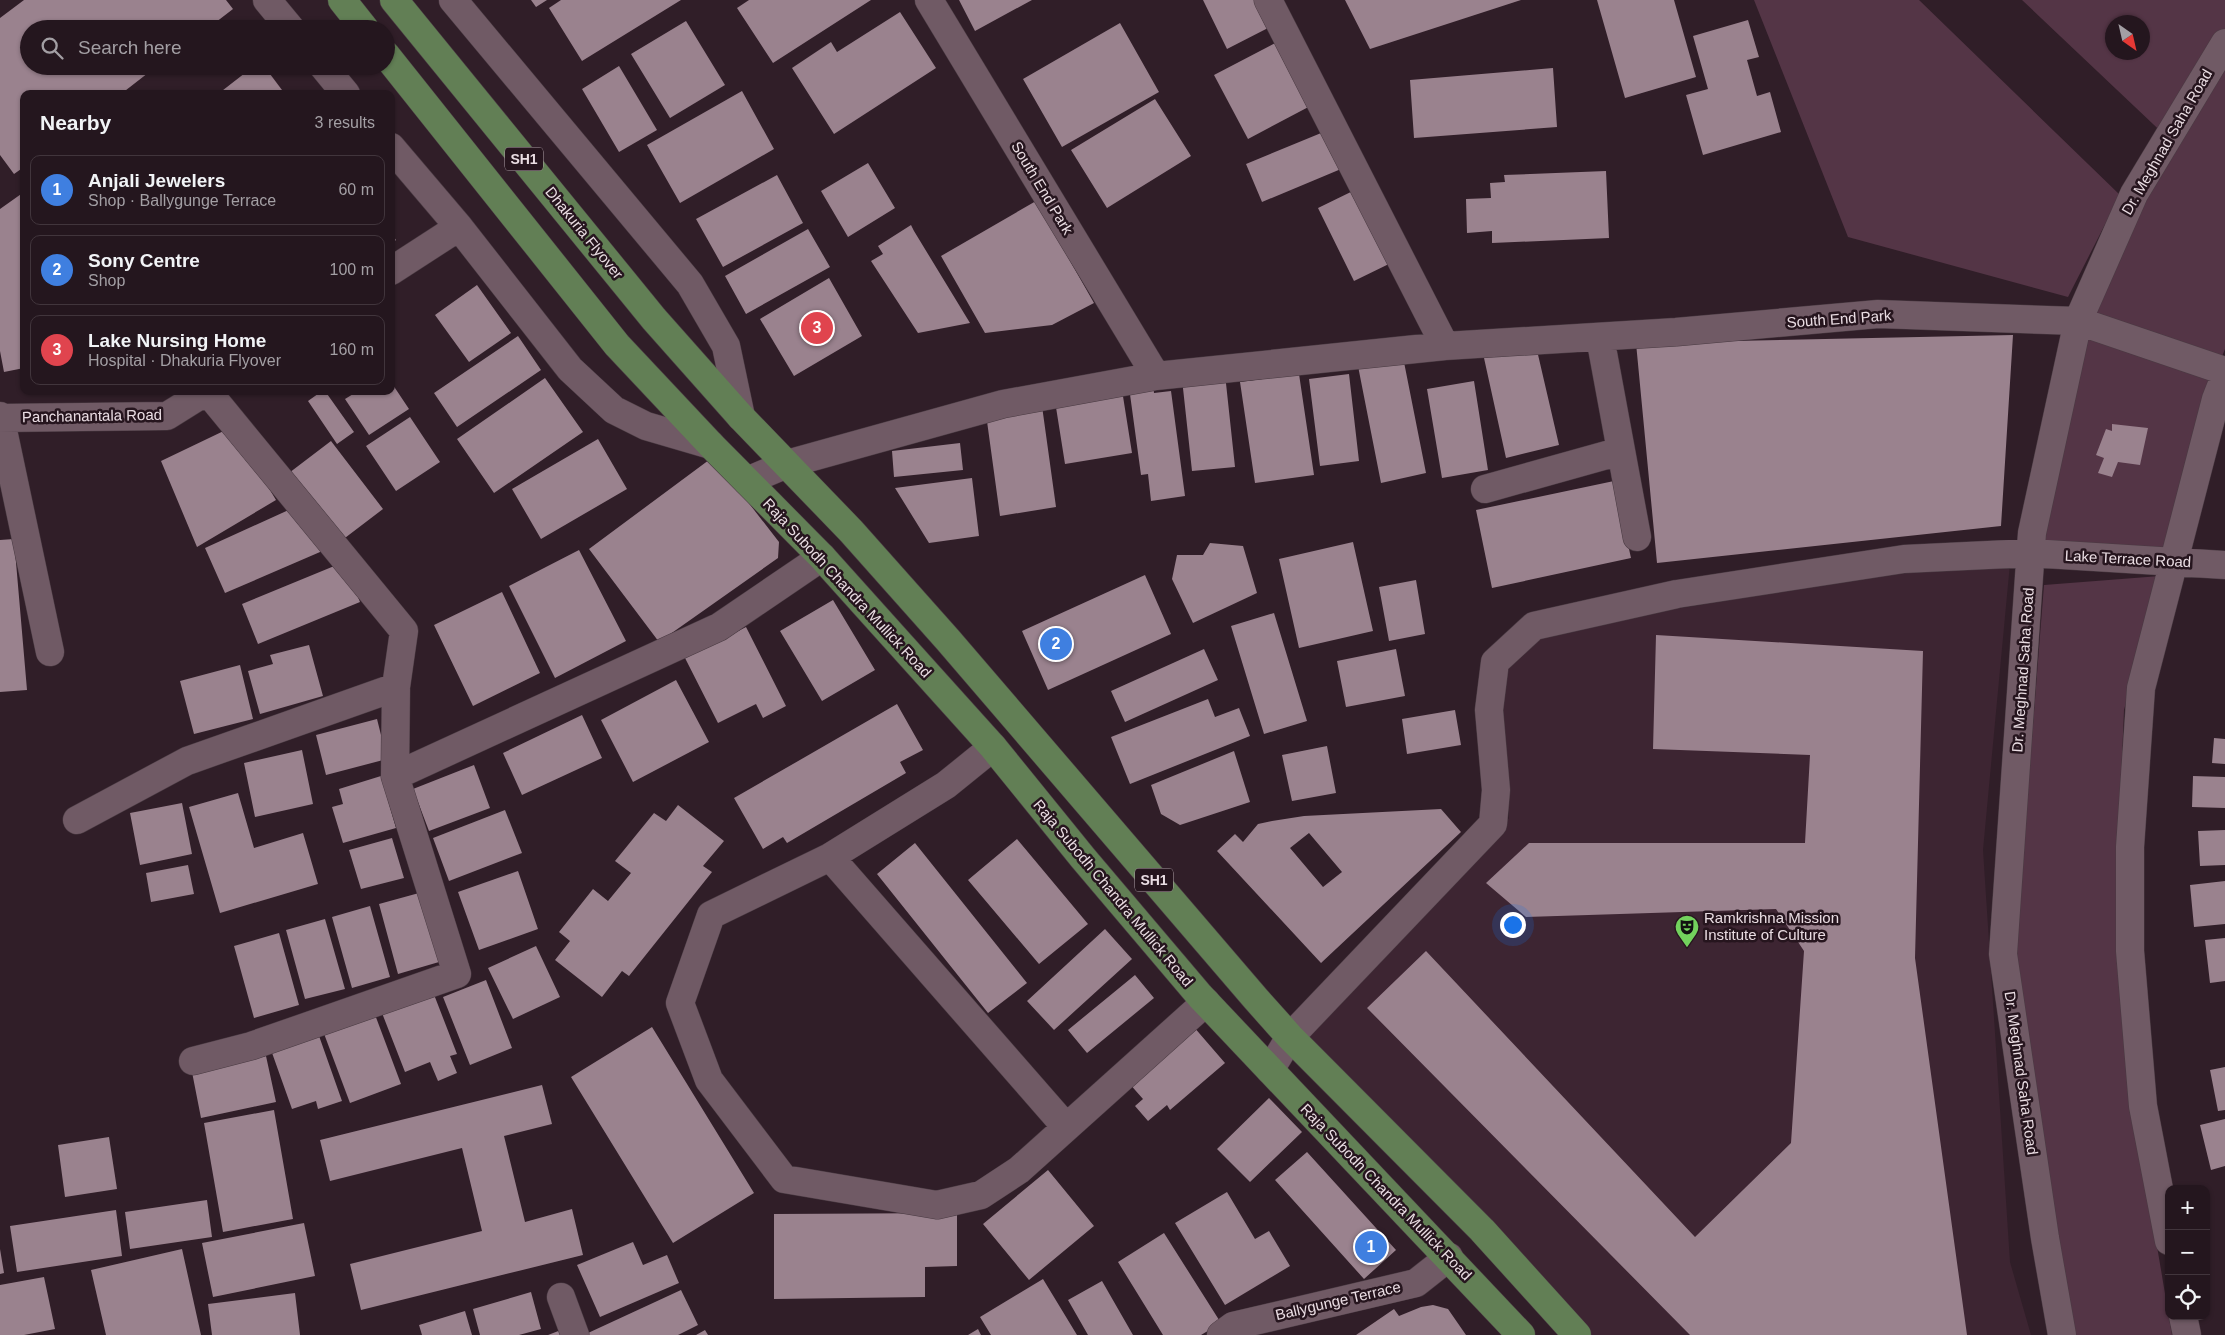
<!DOCTYPE html>
<meta charset="utf-8">
<style>
body{margin:0;font-family:Helvetica,sans-serif;background:#30232b;color:#f1f3f6}
.controls{position:absolute;right:15px;bottom:15px;display:grid;overflow:hidden;border-radius:10px;box-shadow:0 1px 4px #0004}
.controls button{width:45px;height:45px;display:grid;place-items:center;padding:0;border:0;border-bottom:1px solid #41353c;background:#24161e;color:#f1f3f6;font:25px sans-serif}
.compass{position:absolute;left:2105px;top:15px;width:45px;height:45px;border-radius:50%;background:#24161e;box-shadow:0 1px 4px #0004;rotate:146deg}
.you{position:absolute;left:1512px;top:924px;width:18px;height:18px;margin:-12px;border:4px solid #fff;border-radius:50%;background:#1a73e8;box-shadow:0 0 0 8px #1a73e833}
.badge{display:grid;place-items:center;width:32px;height:32px;border-radius:50%;background:#73d25d;color:#fff;font-size:16px;font-weight:700}
.pin{position:absolute;translate:-50% -50%;border:2px solid #fff;box-shadow:0 1px 5px #0006}
.list{margin:0;padding:0;list-style:none}
h2{display:flex;justify-content:space-between;align-items:center;height:65px;margin:0;padding:0 20px;font-size:21px}
h2 small{font-size:16px;font-weight:400;color:#a39fa4}
.list li{display:grid;grid-template-columns:32px 1fr auto;gap:15px;align-items:center;box-sizing:border-box;height:70px;margin:0 10px 10px;padding:0 10px;border:1px solid #41353c;border-radius:10px}
.list b{display:block;font-size:19px;white-space:nowrap}
.list p{margin:0;font-size:16px;white-space:nowrap;color:#a39fa4}
.list em{font-size:16px;font-style:normal;color:#a39fa4}
.icon{flex:none;width:28px;height:28px;fill:none;stroke:currentColor;stroke-width:2;stroke-linecap:round;stroke-linejoin:round}
.map{position:relative;flex:none;width:2225px;height:1335px;overflow:hidden}
.search{position:absolute;background:#24161e;box-shadow:0 1px 4px #0004;left:20px;top:20px;width:375px;height:55px;display:flex;align-items:center;gap:12px;box-sizing:border-box;padding:0 18px;border-radius:28px;color:#a39fa4;font-size:19px}
.panel{position:absolute;background:#24161e;box-shadow:0 1px 4px #0004;left:20px;top:90px;width:375px;height:305px;border-radius:10px}
.map>svg:first-child{display:block}
.built{fill:#3d2532}
.green{fill:#543546;fill-rule:evenodd}
.building{fill:#9a828e;fill-rule:evenodd}
.lines{fill:none;stroke-linecap:round;stroke-linejoin:round}
.minor-casing{stroke:#4a3b43;stroke-width:29}
.major-casing{stroke:#4a3b43;stroke-width:29}
.minor{stroke:#705a65;stroke-width:28}
.major{stroke:#627f55;stroke-width:28}
.labels{text-anchor:middle;stroke-width:5;stroke-linejoin:round;paint-order:stroke}
.shield{fill:#26151e;stroke:#afa1a8;stroke-width:1}
.shield-label{font-size:14px;font-weight:bold;fill:#eadde3}
.street-label{font-size:15px;fill:#eadde3;stroke:#26151e}
.poi-label{font-size:15px;fill:#eadde3;stroke:#26151e;text-anchor:start}
</style>
<div class="map">
<svg width="2225" height="1335" viewBox="0 0 2225 1335">
<rect width="100%" height="100%" fill="#301e28"/>
<path class="built" d="M2011 553 1983 850 2010 1262 2031 1335H1567L1290 1045 1509 818 1503 728 1502 668 1536 632Z"/>
<path class="green" d="M1754 0H1919L2120 195 2068 297 1848 237Z
M2022 0H2225V56L2172 142ZM2112 22H2142V52H2112Z
M2225 70V349L2199 414 2165 550 2043 556 2044 527 2082 345 2141 205Z
M2160 576 2124 710 2119 830 2136 1122 2172 1335H2058L2015 953 2044 585Z"/>
<path class="building" d="M24 0H226L233 9 207 29H29V66H157L121 94H24V167L14 174 0 155V18Z
M531 0H547L536 7Z
M561 0H681L582 61 549 8Z
M749 0H871L773 63 737 8Z
M959 0H1032L975 31Z
M1203 0H1254L1268 28 1227 49Z
M1345 0H1521L1370 49Z
M1597 0H1674L1696 77 1625 98Z
M900 12 936 68 834 134 792 68 831 42 837 52Z
M1748 20 1759 57 1747 60 1757 96 1770 92 1781 132 1703 155 1686 95 1708 89 1693 36Z
M686 21 725 85 670 118 631 54Z
M1120 23 1159 92 1062 147 1023 79Z
M1283 39 1316 103 1248 139 1214 75Z
M254 66H264L285 94H218Z
M619 66 657 130 619 152 582 89Z
M1553 68 1557 127 1414 138 1410 80Z
M742 91 774 149 680 203 647 145Z
M1155 99 1191 156 1107 208 1071 150Z
M1326 131 1341 169 1262 202 1246 164Z
M868 163 895 208 848 237 821 191Z
M1606 171 1609 238 1492 243V231L1467 233 1466 199 1491 198 1490 183 1505 182 1504 175Z
M777 175 803 223 723 267 696 219Z
M1359 188 1395 261 1354 281 1318 208Z
M24 192V368L4 372 0 351V209Z
M1036 201 1094 303 1052 325 985 333 941 256Z
M911 225 914 231 970 323 918 333 871 261 883 254 878 246Z
M808 229 830 267 746 314 725 276Z
M391 233 396 240 391 244Z
M829 278 862 336 794 376 760 319Z
M477 285 511 333 469 362 435 315Z
M2013 335 2001 526 1657 563 1636 343Z
M518 336 541 370 457 427 434 393Z
M1536 346 1559 445 1506 458 1484 358Z
M1403 357 1426 473 1381 483 1358 366Z
M1225 374 1235 467 1192 471 1182 379Z
M1299 374 1314 475 1255 483 1240 382Z
M1349 374 1359 461 1320 466 1309 379Z
M545 378 583 432 494 493 457 439Z
M1474 381 1488 470 1442 478 1427 389Z
M391 382 409 409 369 435 345 399 358 391H391Z
M1153 384 1154 393 1171 391 1185 496 1151 501 1148 474 1141 475 1129 387Z
M1122 390 1132 453 1065 464 1055 401Z
M322 391H325L354 432 337 444 308 401Z
M1042 406 1056 507 1000 516 986 414Z
M410 417 440 462 396 491 366 446Z
M2112 424 2148 428 2140 465 2118 462 2112 477 2098 473 2104 458 2096 455 2106 429 2112 431Z
M232 427 276 500 197 547 161 461Z
M598 439 627 489 541 539 512 489Z
M331 441 383 509 337 544 285 476Z
M960 443 963 470 894 477 892 451Z
M713 457 779 542 778 558 659 642 589 549Z
M972 478 979 536 929 543 895 488Z
M1614 481 1631 558 1492 588 1476 510Z
M293 508 327 549 225 593 205 548Z
M14 539 27 690 0 692V540Z
M1353 542 1373 631 1299 648 1279 559Z
M1210 543 1243 546 1257 593 1193 623 1172 579 1177 555H1203Z
M579 550 626 641 555 678 509 586Z
M344 562 360 602 258 644 242 604Z
M1145 575 1171 634 1048 690 1022 631Z
M1416 580 1425 634 1389 641 1379 587Z
M502 592 540 673 473 706 434 625Z
M833 600 875 670 822 701 780 631Z
M1274 613 1307 721 1264 734 1231 626Z
M746 627 786 706 763 718 756 704 718 723 685 658Z
M1656 635 1923 651 1915 958 1967 1335H1690L1367 1008 1426 951 1695 1237 1791 1143 1804 951 1776 909 1526 917 1486 883 1529 843H1805L1810 755 1653 749Z
M309 645 323 696 260 714 248 671 273 664 270 655Z
M1204 649 1218 680 1125 722 1111 691Z
M1396 649 1405 696 1346 707 1337 661Z
M240 665 253 719 194 734 180 681Z
M676 680 709 742 633 782 601 720Z
M1208 699 1215 717 1239 708 1250 736 1130 784 1111 737Z
M897 704 923 750 900 762 906 773 787 843 783 837 763 849 734 798Z
M1455 710 1461 745 1407 754 1402 719Z
M582 715 602 758 522 795 503 753Z
M377 719 387 759 326 775 316 735Z
M2214 738 2225 739V764L2212 763Z
M1327 746 1336 793 1292 801 1282 755Z
M302 750 313 804 255 817 244 763Z
M1234 751 1250 802 1180 825 1161 814 1151 785Z
M474 765 490 808 429 831 413 789Z
M381 776 396 828 343 843 332 807 343 804 339 789Z
M2193 776 2225 777V808L2192 807Z
M238 793 254 848 303 833 318 884 220 913 189 807Z
M182 803 192 854 140 865 130 813Z
M678 805 724 841 703 866 712 872 629 976 622 971 602 997 555 960 570 941 559 932 593 889 608 901 631 873 615 861 654 813 666 821Z
M1441 809 1461 832 1321 963 1217 851 1235 834 1243 842 1258 824 1272 821 1304 816ZM1309 833 1342 872 1323 887 1290 848Z
M505 810 522 853 449 881 433 838Z
M2225 830V865L2200 866 2198 831Z
M392 838 404 878 361 889 349 850Z
M1017 839 1088 924 1039 964 968 880Z
M915 843 1027 983 988 1013 877 874Z
M188 865 194 894 151 902 146 873Z
M518 871 538 929 479 950 458 892Z
M2225 881V924L2194 927 2190 885Z
M419 893 439 962 398 974 379 904Z
M370 906 390 977 352 988 332 917Z
M325 919 345 989 305 999 286 930Z
M1105 929 1132 959 1054 1030 1027 1001Z
M279 933 299 1005 254 1018 234 946Z
M2225 938V981L2210 983 2205 940Z
M536 946 560 997 513 1019 488 968Z
M1135 975 1154 998 1087 1053 1068 1030Z
M486 980 512 1048 470 1065 443 997Z
M433 992 457 1054 450 1056 457 1073 438 1081 430 1062 405 1072 382 1013Z
M374 1012 401 1084 350 1103 323 1031Z
M1193 1026 1225 1063 1170 1110 1167 1105 1148 1121 1135 1106 1143 1099 1128 1082Z
M652 1027 754 1193 673 1243 571 1077Z
M318 1033 342 1101 318 1109 316 1101 292 1109 271 1050Z
M266 1056 276 1102 201 1118 192 1072Z
M2225 1067V1110L2218 1111 2210 1070Z
M542 1085 552 1124 504 1136 525 1222 572 1209 583 1255 361 1310 350 1264 482 1231 462 1148 330 1181 320 1140Z
M1269 1098 1302 1132 1250 1182 1217 1149Z
M274 1110 293 1219 223 1232 204 1123Z
M2225 1119V1166L2211 1170 2200 1125Z
M109 1137 117 1189 65 1197 58 1145Z
M1307 1152 1396 1250 1364 1279 1275 1180Z
M1048 1170 1094 1226 1029 1280 983 1224Z
M1227 1192 1255 1239 1269 1231 1290 1266 1225 1305 1175 1223Z
M207 1200 212 1237 130 1249 125 1212Z
M116 1210 122 1256 17 1272 10 1226Z
M957 1213V1266L925 1267V1297L774 1299V1214Z
M304 1223 315 1276 213 1297 202 1243Z
M1164 1233 1221 1323 1201 1335H1163L1118 1262Z
M633 1242 643 1265 667 1255 679 1283 600 1317 577 1265Z
M0 1249 4 1273 0 1274Z
M182 1249 201 1335H106L91 1270Z
M44 1277 55 1329 24 1335H0V1285Z
M1043 1279 1077 1335H991L980 1317Z
M1102 1281 1133 1335H1088L1068 1300Z
M681 1290 698 1325 678 1335H589L588 1333Z
M531 1292 541 1329 519 1335H480L473 1309Z
M295 1293 300 1335H212L208 1304Z
M1433 1305 1448 1309 1466 1335H1356L1394 1309 1399 1316 1421 1307Z
M465 1311 472 1335H422L419 1325Z
M978 1329 981 1335H968Z
M561 1330 563 1335H548Z
M705 1330 708 1335H696Z"/>
<g class="lines">
<defs>
<path id="minor" d="M267 0 291 29
M453 0 690 284 726 346 741 417
M929 0 1156 376
M1268 0 1445 346
M323 66 346 94
M391 147 459 227 570 369 614 410 646 426 711 445
M391 271 459 227
M1600 337 1637 537
M0 416 50 652
M0 418 167 416 207 391
M747 481 787 464 1003 404 1156 376 1445 346 1676 332 1878 314 2078 321 2225 371
M1485 489 1621 451
M993 747 946 785 830 857 711 915 680 1003 709 1080 784 1179 937 1205 981 1195 1019 1170 1206 1002
M395 776 719 627 822 557
M77 820 187 761 396 687
M830 857 1066 1127
M193 1061 251 1046 457 974 395 776 396 687 404 631 207 391
M1270 1070 1290 1037 1493 824 1496 790 1489 710 1495 662 1534 626 1677 594 1904 559 2030 553 2225 565
M2169 1241 2143 1106 2130 951V847L2141 688 2216 399 2225 376
M561 1297 575 1335
M2183 1316 2187 1335
M1221 1335 1233 1326 1416 1283 1449 1257
M2062 1335 2045 1238 2003 954 2032 533 2078 321 2134 194 2225 43"/>
<path id="major" d="M342 0 365 29
M394 0 654 319 741 417 851 531 948 640 1256 999 1290 1037 1482 1230 1577 1335
M386 55 617 345 711 445 822 557 902 646 993 747 1083 858 1200 996 1521 1335"/>
</defs>
<use href="#minor" class="minor-casing"/>
<use href="#major" class="major-casing"/>
<use href="#minor" class="minor"/>
<use href="#major" class="major"/>
</g>
<defs>
<symbol id="theatre-pin" viewBox="-11 -11 22 30"><path d="M0 17L-7.5 6A9.5 9.5 0 1 1 7.5 6Z" fill="#73d25d" stroke="#26151e"/><path d="M-5-5.5Q0-4 5-5.5V0Q5 5 0 6Q-5 5-5 0ZM-3.3-2.5H-1v1.5H-3.3ZM1-2.5H3.3v1.5H1ZM-2.8 1Q0 5.5 2.8 1Z" fill="#111"/></symbol>
</defs>
<g fill-rule="evenodd">
<use href="#theatre-pin" x="1673" y="913" width="28" height="38"/>
</g>
<g class="labels">
<g class="shield">
<rect x="505" y="147.5" width="38" height="23" rx="4"/>
<rect x="1135" y="868.5" width="38" height="23" rx="4"/>
</g>
<g class="shield-label">
<text x="524" y="164">SH1</text>
<text x="1154" y="885">SH1</text>
</g>
<g class="street-label">
<text transform="translate(2167 142) rotate(-60)" y="5">Dr. Meghnad Saha Road</text>
<text transform="translate(1042 188) rotate(59)" y="5">South End Park</text>
<text transform="translate(584 233) rotate(51)" y="5">Dhakuria Flyover</text>
<text transform="translate(1839 319) rotate(-4)" y="5">South End Park</text>
<text transform="translate(92 416) rotate(-1)" y="5">Panchanantala Road</text>
<text transform="translate(2128 559) rotate(3)" y="5">Lake Terrace Road</text>
<text transform="translate(847 588) rotate(47)" y="5">Raja Subodh Chandra Mullick Road</text>
<text transform="translate(2023 670) rotate(-86)" y="5">Dr. Meghnad Saha Road</text>
<text transform="translate(1113 893) rotate(50)" y="5">Raja Subodh Chandra Mullick Road</text>
<text transform="translate(2021 1073) rotate(82)" y="5">Dr. Meghnad Saha Road</text>
<text transform="translate(1386 1192) rotate(46)" y="5">Raja Subodh Chandra Mullick Road</text>
<text transform="translate(1338 1301) rotate(-13)" y="5">Ballygunge Terrace</text>
</g>
<g class="poi-label">
<text x="1704" y="923">Ramkrishna Mission<tspan x="1704" dy="17">Institute of Culture</tspan></text>
</g>
</g>
</svg>
<div class="controls">
<button>+</button>
<button>−</button>
<button><svg class="icon" aria-label="locate" viewBox="0 0 24 24"><circle cx="12" cy="12" r="6"/><path d="M12 2v4M12 18v4M2 12h4M18 12h4"/></svg></button>
</div>
<svg class="compass" viewBox="-18 -18 36 36"><path d="M0-13l5 13h-10z" fill="#e53935"/><path d="M0 13l5-13h-10z" fill="#a39fa4"/></svg>
<div class="you"></div>
<div class="pin badge" style="left:1371px;top:1247px;background:#3f7fe0">1</div>
<div class="pin badge" style="left:1056px;top:644px;background:#3f7fe0">2</div>
<div class="pin badge" style="left:817px;top:328px;background:#e0444e">3</div>
<div class="search"><svg class="icon" aria-label="search" viewBox="0 0 24 24"><circle cx="10" cy="10" r="6"/><path d="M15 15l6 6"/></svg>Search here</div>
<section class="panel">
<h2>Nearby<small>3 results</small></h2>
<ul class="list">
<li><span class="badge" style="background:#3f7fe0">1</span><div><b>Anjali Jewelers</b><p>Shop · Ballygunge Terrace</p></div><em>60 m</em></li>
<li><span class="badge" style="background:#3f7fe0">2</span><div><b>Sony Centre</b><p>Shop</p></div><em>100 m</em></li>
<li><span class="badge" style="background:#e0444e">3</span><div><b>Lake Nursing Home</b><p>Hospital · Dhakuria Flyover</p></div><em>160 m</em></li>
</ul>
</section>
</div>
